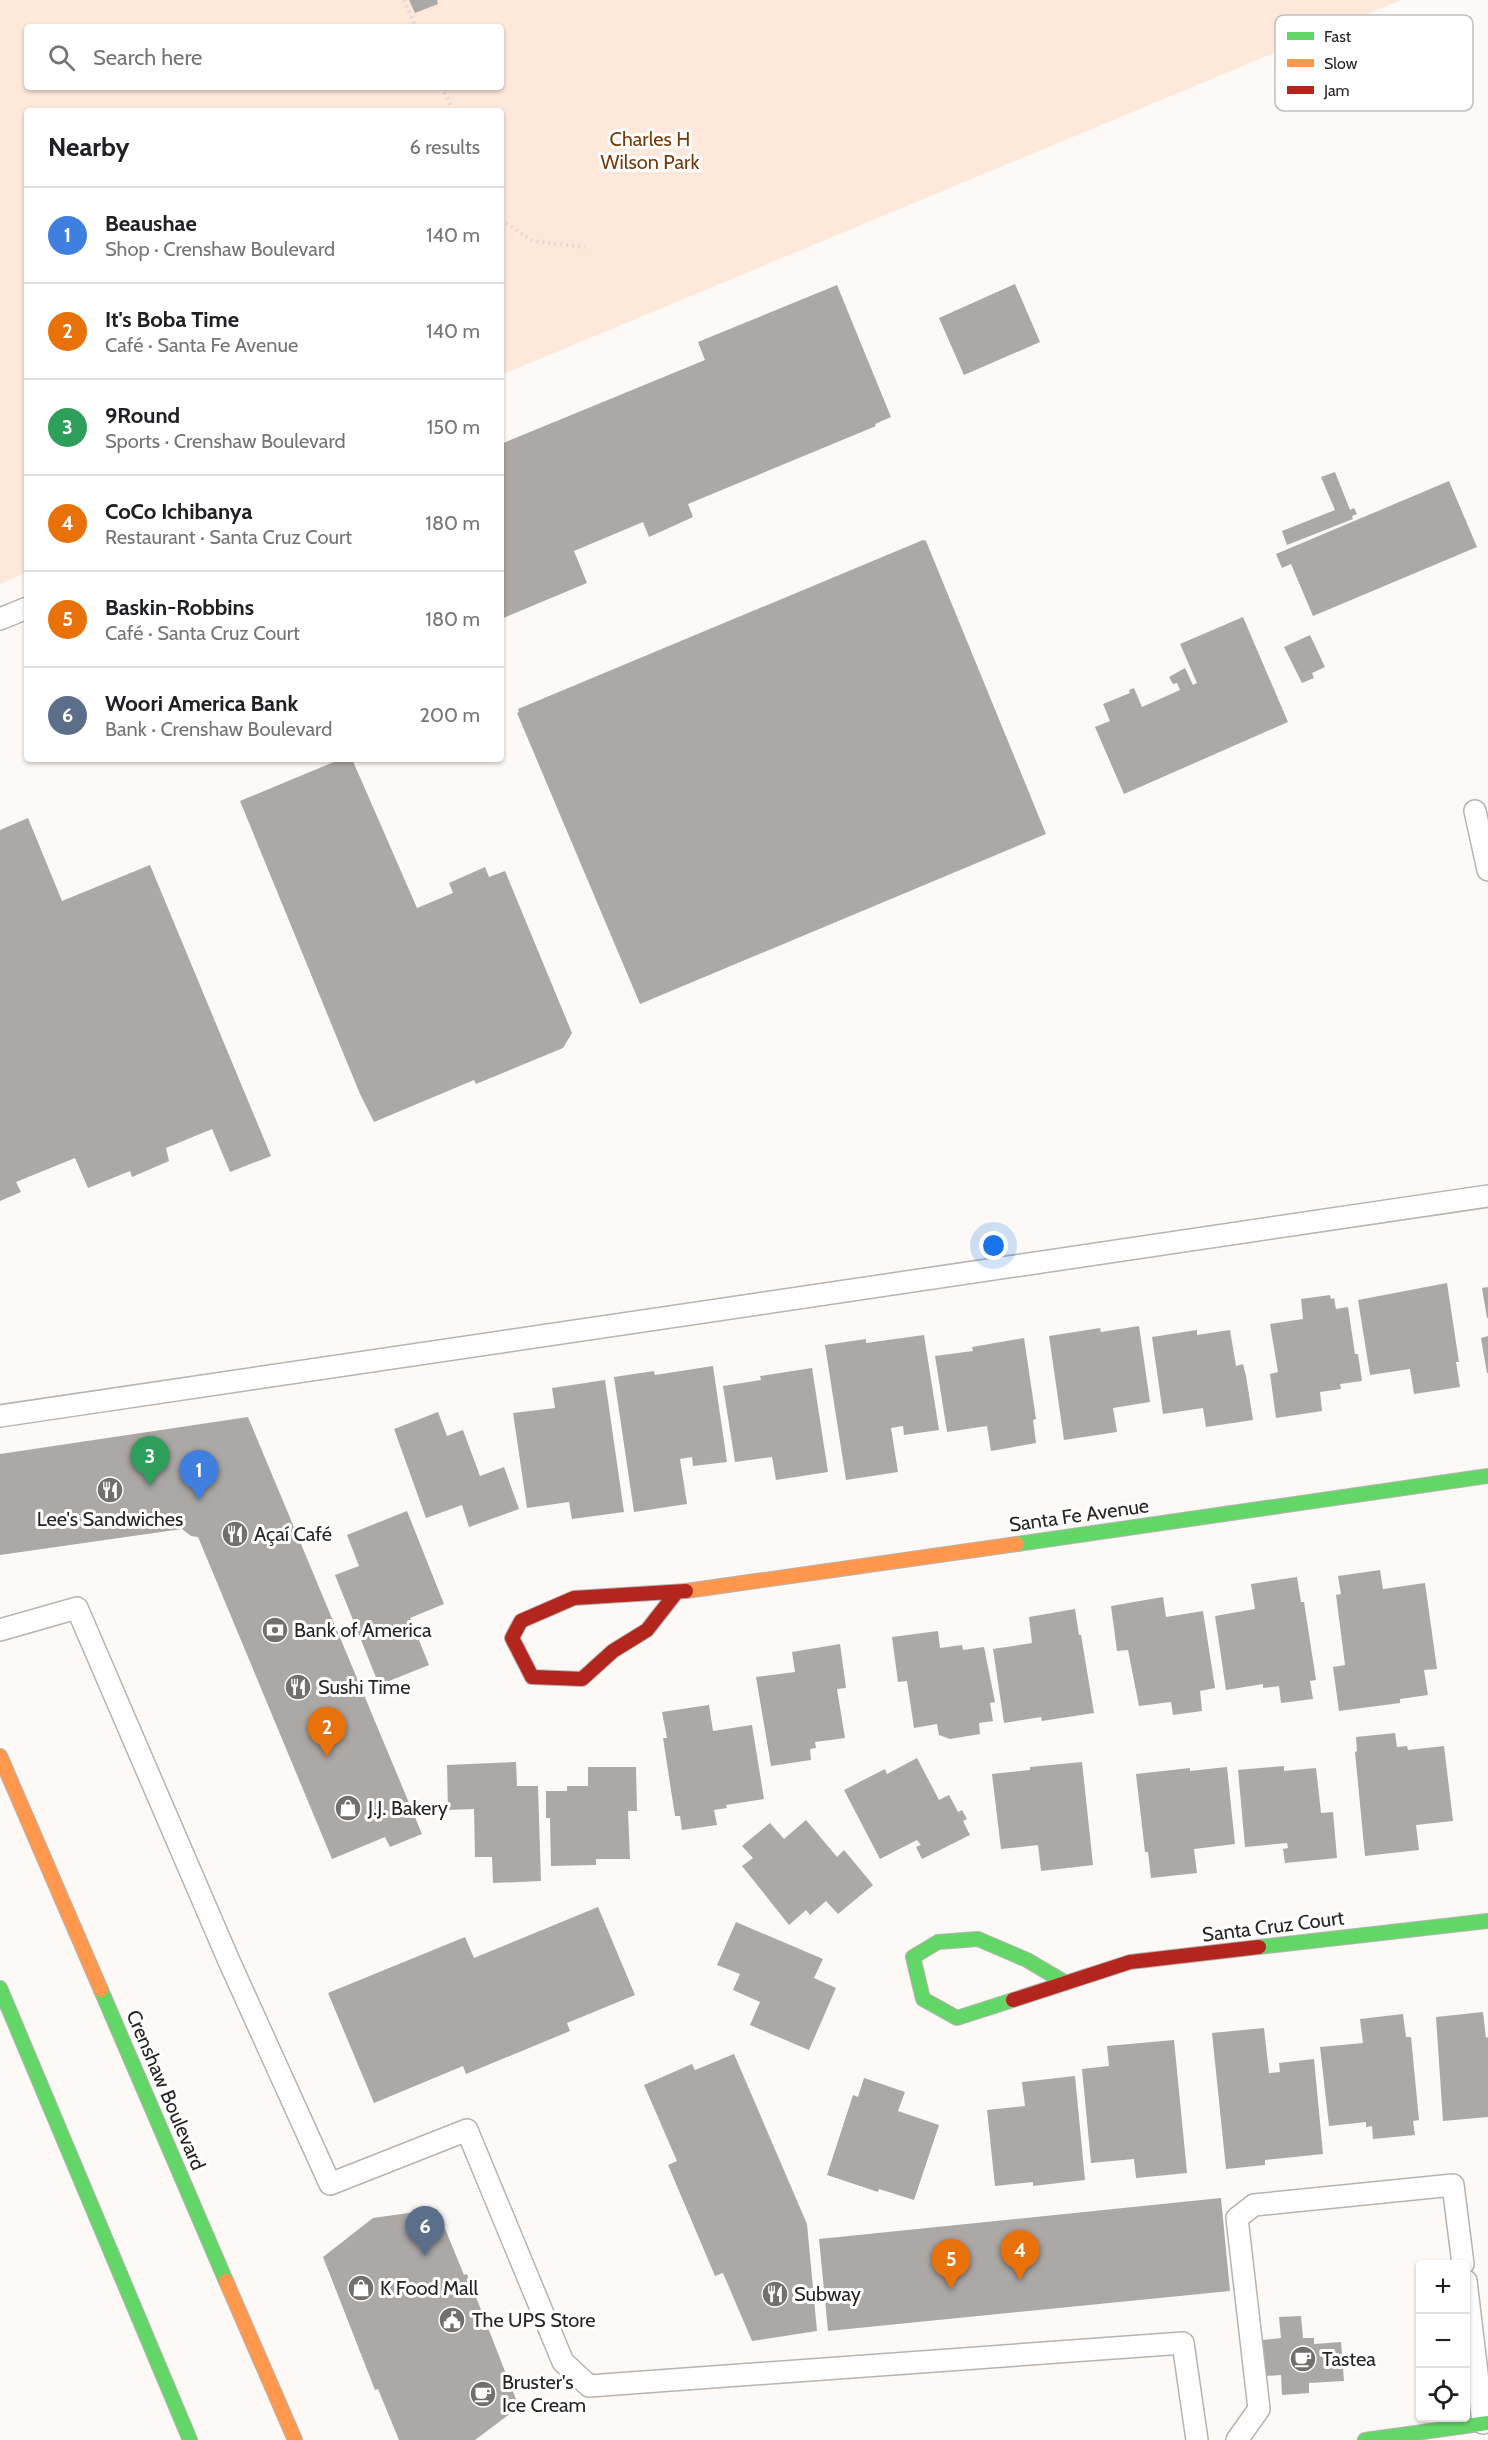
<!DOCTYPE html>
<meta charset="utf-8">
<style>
body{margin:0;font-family:Cabin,sans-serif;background:#f6f6f6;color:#202124}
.controls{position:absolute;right:18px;bottom:18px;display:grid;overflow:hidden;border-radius:6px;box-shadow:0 2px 4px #0004}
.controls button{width:54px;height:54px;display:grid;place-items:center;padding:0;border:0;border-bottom:2px solid #e0e0e0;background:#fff;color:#202124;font:30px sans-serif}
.you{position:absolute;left:994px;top:1246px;width:21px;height:21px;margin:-15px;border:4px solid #fff;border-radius:50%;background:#1a73e8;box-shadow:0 0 0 9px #1a73e833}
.badge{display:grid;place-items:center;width:39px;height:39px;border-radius:50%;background:#736f6d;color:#fff;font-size:20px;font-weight:700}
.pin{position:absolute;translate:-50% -50px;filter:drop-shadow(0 2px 3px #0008)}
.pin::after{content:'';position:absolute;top:32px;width:21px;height:18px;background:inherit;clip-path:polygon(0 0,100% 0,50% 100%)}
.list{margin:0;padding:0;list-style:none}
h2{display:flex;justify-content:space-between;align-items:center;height:78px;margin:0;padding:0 24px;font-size:26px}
h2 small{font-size:20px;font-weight:400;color:#757577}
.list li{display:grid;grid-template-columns:39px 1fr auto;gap:18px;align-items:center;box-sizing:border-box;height:96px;padding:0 24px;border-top:2px solid #e0e0e0}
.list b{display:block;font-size:22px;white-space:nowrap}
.list p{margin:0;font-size:20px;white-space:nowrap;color:#757577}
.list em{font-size:20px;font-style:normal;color:#757577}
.icon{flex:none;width:33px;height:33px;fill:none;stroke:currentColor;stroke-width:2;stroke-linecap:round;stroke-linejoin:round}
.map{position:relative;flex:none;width:1488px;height:2440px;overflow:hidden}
.search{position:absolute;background:#fff;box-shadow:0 2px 4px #0004;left:24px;top:24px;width:480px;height:66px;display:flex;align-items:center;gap:15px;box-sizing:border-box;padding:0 21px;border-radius:6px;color:#757577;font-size:22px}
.panel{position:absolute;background:#fff;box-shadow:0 2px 4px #0004;left:24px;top:108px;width:480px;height:654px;border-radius:6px}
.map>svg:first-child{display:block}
.green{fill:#fee8da;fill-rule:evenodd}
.building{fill:#aba8a6}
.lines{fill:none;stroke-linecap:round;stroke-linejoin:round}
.lane-casing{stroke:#b6b3b0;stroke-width:24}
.fast-casing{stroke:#b6b3b0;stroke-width:16}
.slow-casing{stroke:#b6b3b0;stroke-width:16}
.jam-casing{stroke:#b6b3b0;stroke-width:16}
.path{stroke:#d9d8d7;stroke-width:4;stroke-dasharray:1.5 4.5;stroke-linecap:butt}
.lane{stroke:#fffefe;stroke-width:21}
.fast{stroke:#63d668;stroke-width:14}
.slow{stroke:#ff974d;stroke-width:14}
.jam{stroke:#b3261e;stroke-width:14}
.labels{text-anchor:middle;stroke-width:6;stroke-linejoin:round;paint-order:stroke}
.park-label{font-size:20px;fill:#763b09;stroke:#fff}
.street-label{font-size:20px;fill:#292523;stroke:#fff}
.poi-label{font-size:20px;fill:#292523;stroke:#fff;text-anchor:start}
.key{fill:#fff;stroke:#bfbebd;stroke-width:1.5}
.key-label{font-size:16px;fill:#292523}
</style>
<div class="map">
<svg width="1488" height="2440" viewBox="0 0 1488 2440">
<rect width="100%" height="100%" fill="#fcf9f6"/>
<path class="green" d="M0 0H1401L501 375V111H27V572L0 584ZM27 27H501V87H27Z"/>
<path class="building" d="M409 0H437L438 4 415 13Z
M1015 284 1040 342 964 375 939 318Z
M837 285 891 417 875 424 876 426 688 504 693 517 649 537 643 522 574 551 587 583 501 619V444L705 360 698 342Z
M1335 472 1350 510 1354 508 1357 514 1352 516 1353 519 1287 545 1282 531 1335 510 1321 477Z
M1449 481 1477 547 1313 616 1291 564 1282 568 1276 554Z
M923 540 926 541 1046 834 640 1004 517 713 519 712 518 709Z
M1243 617 1288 722 1124 794 1095 727 1110 721 1103 704 1130 693 1129 690 1134 688 1142 707 1180 690 1177 683 1173 684 1169 677 1185 668 1193 685 1197 683 1180 644Z
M1310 635 1325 667 1312 673 1314 678 1302 683 1284 647Z
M341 759H352L417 908 453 893 449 883 485 867 489 877 505 871 572 1033 563 1048 476 1084 474 1080 374 1122 360 1094 240 801Z
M28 818 62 901 150 865 271 1156 230 1172 212 1129 166 1148 169 1161 132 1177 130 1171 88 1188 75 1158 16 1182 21 1192 0 1201V830Z
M1447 1283 1459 1362H1456L1460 1387 1414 1394 1410 1369 1370 1375 1358 1300Z
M1488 1287V1318H1487L1482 1288Z
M1330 1295 1331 1299 1334 1298 1336 1309 1348 1307 1355 1354H1358L1362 1381 1340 1384 1341 1389 1320 1392 1322 1411 1276 1418 1270 1374 1278 1372 1270 1324 1303 1319 1301 1299Z
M1139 1326 1150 1402 1113 1408 1117 1432 1064 1440 1049 1336 1100 1328 1101 1332Z
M1197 1330V1335L1230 1330 1236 1366 1243 1364 1246 1376 1253 1420 1206 1427 1203 1408 1163 1414 1152 1337Z
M924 1335 939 1430 904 1435 903 1426 891 1428 898 1472 846 1480 825 1345 866 1339V1343Z
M1488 1336V1373H1487L1481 1338Z
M1024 1338 1036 1419 1033 1420 1036 1443 991 1451 987 1426 947 1432 935 1356 973 1351 972 1347Z
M713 1366 727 1462 693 1466 692 1457 680 1459 687 1504 634 1512 614 1377 654 1371 655 1375Z
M812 1368 828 1472 776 1480 772 1457 735 1462 723 1386 761 1380 760 1376Z
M605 1380 624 1512 572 1519 569 1502 527 1508 513 1413 555 1408 552 1388Z
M438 1412 447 1436 463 1430 480 1476 504 1467 519 1509 469 1527 462 1505 426 1518 394 1429Z
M248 1417 422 1834 390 1847 385 1837 332 1859 198 1537 191 1536 182 1529 0 1555V1454Z
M407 1511 444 1604 410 1618 429 1665 379 1685 335 1575 359 1566 347 1535Z
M1380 1570 1383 1589 1425 1583 1437 1669 1424 1670 1428 1695 1400 1699V1703L1339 1711 1333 1667 1345 1665 1336 1595 1341 1594 1338 1576Z
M1297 1577 1301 1602H1304L1316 1680 1310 1681 1313 1699 1281 1703 1279 1686 1263 1688V1684L1226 1690 1215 1616 1255 1609 1251 1584Z
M1163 1597 1166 1617 1203 1611 1215 1688 1200 1691 1202 1711 1173 1715 1171 1702 1139 1706 1128 1650 1117 1651 1111 1606Z
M1075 1609 1079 1635H1081L1094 1713 1042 1721 1041 1717 1004 1723 993 1649 1032 1643 1029 1617Z
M938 1631 940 1648 962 1645 963 1650 984 1647 995 1702 990 1703 993 1721 979 1723 980 1734 950 1739 939 1735 937 1724 914 1728 907 1681 898 1682 892 1637Z
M840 1644 846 1688 837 1689 845 1738 815 1742 816 1748 810 1749 811 1760 771 1766 756 1677 795 1672 792 1652Z
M709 1705 713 1731 752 1725 764 1799 726 1805 727 1808 714 1810 717 1825 682 1830 680 1816H675L663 1738H667L662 1712Z
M1395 1733 1397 1747 1407 1746 1408 1750 1444 1746 1453 1821 1416 1825 1419 1850 1365 1856 1355 1752 1357 1751 1356 1737Z
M917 1758 939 1800 949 1795 958 1812 962 1810 967 1819 963 1821 970 1835 922 1859 916 1847 921 1845 917 1840 880 1859 844 1790 885 1769 887 1774Z
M516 1762 517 1786H538L541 1881 493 1883 492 1857H475L474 1809 448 1810 447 1765Z
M1082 1762 1093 1865 1041 1871 1038 1845 1001 1849 992 1774 1030 1770V1767Z
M1284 1766V1771L1316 1768 1321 1813 1333 1812 1337 1858 1285 1863 1283 1849 1288 1848 1287 1843 1245 1847 1238 1770Z
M588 1767H636L637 1811H628L630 1859H596V1865L551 1866 550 1818H546V1791H567V1786H588Z
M1227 1767 1235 1844 1194 1849 1197 1873 1151 1878 1148 1852H1145L1136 1774 1190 1768V1771Z
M806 1820 837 1857 844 1850 873 1885 838 1914 826 1901 810 1915 806 1910 789 1925 742 1866 753 1858 742 1846 770 1823 784 1839Z
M598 1907 635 1995 567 2023 570 2031 466 2074 463 2066 374 2103 328 1993 465 1937 474 1958Z
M736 1922 823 1959 814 1978 836 1988 809 2050 750 2025 760 2002 733 1990 740 1974 717 1965Z
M1483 2012 1486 2038 1488 2037V2117L1443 2121 1436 2017Z
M1403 2014 1406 2037H1411L1419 2120 1413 2121 1415 2135 1373 2139 1372 2126 1366 2127V2122L1329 2126 1320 2047 1363 2043 1360 2019Z
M1264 2028 1269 2073 1280 2072 1279 2063 1314 2059 1323 2154 1265 2160V2165L1226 2169 1212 2033Z
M1174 2040 1187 2173 1136 2178 1134 2159 1091 2163 1082 2069 1109 2066 1107 2046Z
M734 2054 807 2224 817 2331 752 2341 723 2273 715 2276 668 2165 677 2161 644 2085 692 2064 695 2070Z
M1075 2076 1085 2180 1033 2186V2182L995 2186 987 2110 1025 2106 1022 2082Z
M864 2078 905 2092 898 2111 939 2125 914 2200 879 2189 878 2192 827 2175 853 2095 858 2097Z
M1221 2198 1230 2291 828 2331 819 2239Z
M437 2209 464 2275 467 2274 519 2407 475 2440H399L378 2389 375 2390 323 2257 373 2218Z
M1301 2316 1303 2338H1314V2344L1341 2342 1344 2381 1309 2383V2393L1282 2395 1281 2375 1265 2376 1262 2340 1281 2338 1279 2317Z"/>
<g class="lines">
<defs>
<path id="lane" d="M0 619 27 608
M1475 811 1488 870
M0 1416 1488 1196
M0 1630 77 1608 229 1961 330 2184 467 2130 563 2362 589 2386 1183 2343 1197 2440
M1466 2281 1483 2423
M1237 2440 1259 2409 1237 2218 1254 2205 1453 2185 1463 2264"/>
<path id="fast" d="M1017 1544 1488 1476
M1259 1947 1488 1921
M0 1988 190 2440
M101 1990 226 2281
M1013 2000 957 2018 923 1999 913 1957 938 1942 978 1939 1027 1960 1066 1983
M1365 2440 1488 2423"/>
<path id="slow" d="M686 1591 1017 1544
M0 1756 101 1990
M226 2281 295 2440"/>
<path id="jam" d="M676 1593 647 1630 613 1651 582 1679 532 1677 512 1638 521 1621 574 1598 686 1591
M1013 2000 1130 1962 1259 1947"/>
</defs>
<use href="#lane" class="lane-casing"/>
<use href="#fast" class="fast-casing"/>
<use href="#slow" class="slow-casing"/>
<use href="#jam" class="jam-casing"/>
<path class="path" d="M404 0 416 27
M442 87 453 111
M501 220 533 241 585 247"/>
<use href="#lane" class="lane"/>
<use href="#fast" class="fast"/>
<use href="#slow" class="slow"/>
<use href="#jam" class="jam"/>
</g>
<defs>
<symbol id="restaurant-disc" viewBox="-11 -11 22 22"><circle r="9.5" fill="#736f6d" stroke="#fff"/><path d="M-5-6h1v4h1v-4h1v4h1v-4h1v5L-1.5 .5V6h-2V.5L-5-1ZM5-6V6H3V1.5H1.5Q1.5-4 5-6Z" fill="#fff"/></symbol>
<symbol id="bank-disc" viewBox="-11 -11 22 22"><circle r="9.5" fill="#736f6d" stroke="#fff"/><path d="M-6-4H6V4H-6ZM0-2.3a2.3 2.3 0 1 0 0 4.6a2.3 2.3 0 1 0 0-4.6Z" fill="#fff"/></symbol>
<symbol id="shop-disc" viewBox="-11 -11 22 22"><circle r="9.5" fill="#736f6d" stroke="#fff"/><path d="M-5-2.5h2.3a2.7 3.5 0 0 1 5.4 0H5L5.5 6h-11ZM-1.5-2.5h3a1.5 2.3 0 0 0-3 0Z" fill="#fff"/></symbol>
<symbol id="civic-disc" viewBox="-11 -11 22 22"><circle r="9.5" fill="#736f6d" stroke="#fff"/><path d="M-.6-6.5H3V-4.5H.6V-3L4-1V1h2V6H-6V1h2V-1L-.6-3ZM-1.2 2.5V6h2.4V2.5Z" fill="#fff"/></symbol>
<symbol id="cafe-disc" viewBox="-11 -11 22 22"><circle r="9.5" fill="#736f6d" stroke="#fff"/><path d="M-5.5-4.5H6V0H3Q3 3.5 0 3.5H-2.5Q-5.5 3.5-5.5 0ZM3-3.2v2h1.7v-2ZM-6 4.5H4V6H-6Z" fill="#fff"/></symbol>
</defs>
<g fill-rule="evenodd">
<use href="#restaurant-disc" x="95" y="1475" width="30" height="30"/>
<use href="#restaurant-disc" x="220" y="1519" width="30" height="30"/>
<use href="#bank-disc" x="260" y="1615" width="30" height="30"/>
<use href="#restaurant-disc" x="283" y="1672" width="30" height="30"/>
<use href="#shop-disc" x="333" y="1793" width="30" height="30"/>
<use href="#shop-disc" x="346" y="2273" width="30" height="30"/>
<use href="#restaurant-disc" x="760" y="2279" width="30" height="30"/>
<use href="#civic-disc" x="437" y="2305" width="30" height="30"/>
<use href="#cafe-disc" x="1288" y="2344" width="30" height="30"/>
<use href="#cafe-disc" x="468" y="2379" width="30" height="30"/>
</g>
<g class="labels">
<g class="park-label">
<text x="650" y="146">Charles H<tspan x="650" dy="23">Wilson Park</tspan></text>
</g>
<g class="street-label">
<text transform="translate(1079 1515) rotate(-8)" y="7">Santa Fe Avenue</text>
<text transform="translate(1273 1926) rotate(-7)" y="7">Santa Cruz Court</text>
<text transform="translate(166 2090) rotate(67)" y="7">Crenshaw Boulevard</text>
</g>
<g class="poi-label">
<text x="110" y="1526" text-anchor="middle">Lee's Sandwiches</text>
<text x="254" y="1541">Açaí Café</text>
<text x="294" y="1637">Bank of America</text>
<text x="318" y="1694">Sushi Time</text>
<text x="368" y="1815">J.J. Bakery</text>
<text x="380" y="2295">K Food Mall</text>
<text x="794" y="2301">Subway</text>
<text x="472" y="2327">The UPS Store</text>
<text x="1322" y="2366">Tastea</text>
<text x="502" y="2389">Bruster's<tspan x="502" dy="23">Ice Cream</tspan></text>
</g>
</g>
<rect x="1275" y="15" width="198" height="96" rx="9" class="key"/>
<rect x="1287" y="32" width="27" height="8" fill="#63d668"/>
<rect x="1287" y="59" width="27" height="8" fill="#ff974d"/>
<rect x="1287" y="86" width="27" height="8" fill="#b3261e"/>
<g class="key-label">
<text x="1324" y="42">Fast</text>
<text x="1324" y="69">Slow</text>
<text x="1324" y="96">Jam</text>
</g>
</svg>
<div class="controls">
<button>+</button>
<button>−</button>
<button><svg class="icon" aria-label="locate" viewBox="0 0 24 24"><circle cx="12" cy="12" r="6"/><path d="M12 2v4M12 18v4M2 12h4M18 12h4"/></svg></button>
</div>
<div class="you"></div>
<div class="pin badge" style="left:199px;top:1500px;background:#3f7fe0">1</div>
<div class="pin badge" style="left:327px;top:1757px;background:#e8710a">2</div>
<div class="pin badge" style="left:150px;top:1486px;background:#2e9e5b">3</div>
<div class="pin badge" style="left:1020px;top:2280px;background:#e8710a">4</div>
<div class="pin badge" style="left:951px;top:2289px;background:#e8710a">5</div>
<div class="pin badge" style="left:425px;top:2256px;background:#5c6f8a">6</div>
<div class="search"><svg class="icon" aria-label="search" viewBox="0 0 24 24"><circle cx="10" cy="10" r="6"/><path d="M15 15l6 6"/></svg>Search here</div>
<section class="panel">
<h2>Nearby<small>6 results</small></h2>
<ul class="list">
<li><span class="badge" style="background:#3f7fe0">1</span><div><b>Beaushae</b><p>Shop · Crenshaw Boulevard</p></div><em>140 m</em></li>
<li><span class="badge" style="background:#e8710a">2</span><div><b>It's Boba Time</b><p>Café · Santa Fe Avenue</p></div><em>140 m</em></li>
<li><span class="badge" style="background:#2e9e5b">3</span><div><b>9Round</b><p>Sports · Crenshaw Boulevard</p></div><em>150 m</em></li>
<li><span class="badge" style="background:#e8710a">4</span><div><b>CoCo Ichibanya</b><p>Restaurant · Santa Cruz Court</p></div><em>180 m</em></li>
<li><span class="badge" style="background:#e8710a">5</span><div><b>Baskin-Robbins</b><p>Café · Santa Cruz Court</p></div><em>180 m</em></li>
<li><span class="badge" style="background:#5c6f8a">6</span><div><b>Woori America Bank</b><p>Bank · Crenshaw Boulevard</p></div><em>200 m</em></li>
</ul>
</section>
</div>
